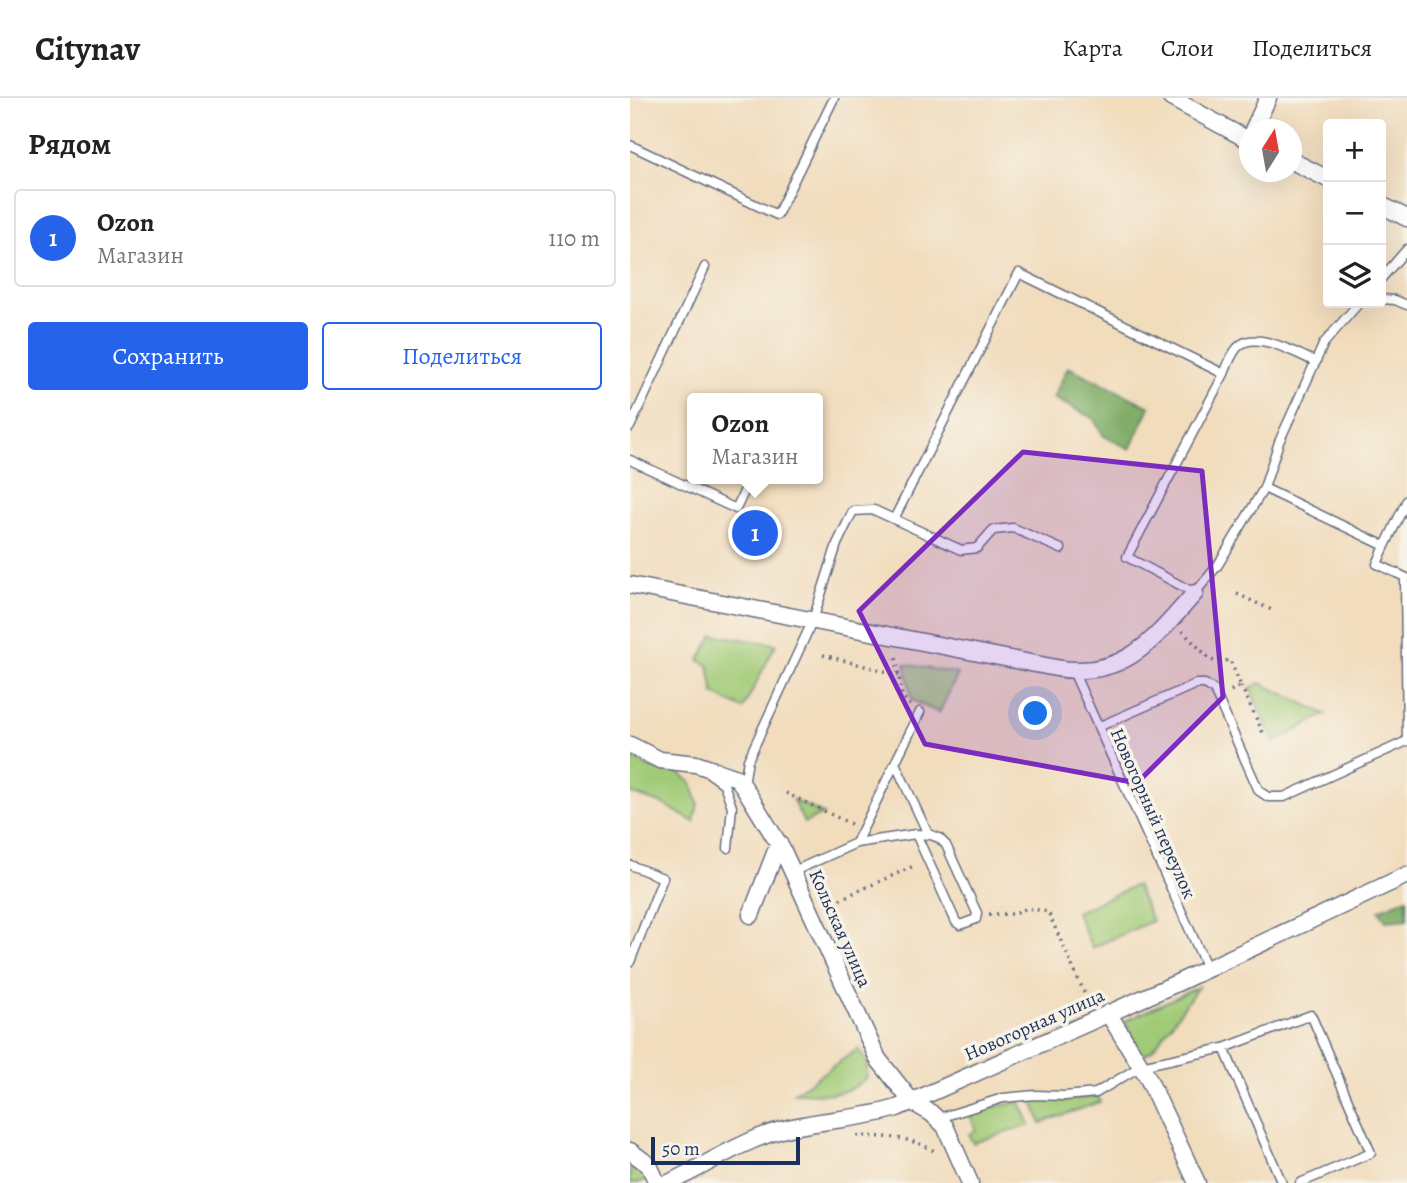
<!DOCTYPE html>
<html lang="ru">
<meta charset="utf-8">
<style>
body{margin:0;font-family:Alegreya,serif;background:#f2f2f2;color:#222}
.controls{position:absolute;right:21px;top:21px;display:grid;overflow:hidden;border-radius:7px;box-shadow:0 7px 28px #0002}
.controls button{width:63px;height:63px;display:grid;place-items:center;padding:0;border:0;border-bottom:2px solid #e0e0e0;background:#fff;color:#222;font:35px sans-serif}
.compass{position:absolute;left:609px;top:21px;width:63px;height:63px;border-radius:50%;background:#fff;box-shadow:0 7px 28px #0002;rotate:11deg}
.scale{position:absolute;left:21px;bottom:18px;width:149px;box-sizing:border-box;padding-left:7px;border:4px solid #1b2f5e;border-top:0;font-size:19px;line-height:24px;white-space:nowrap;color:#1b2f5e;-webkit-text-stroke:5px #f7f3e8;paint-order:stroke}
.you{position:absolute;left:406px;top:616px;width:24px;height:24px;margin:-18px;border:5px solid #fff;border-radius:50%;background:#1a73e8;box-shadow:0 0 0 10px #1a73e833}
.badge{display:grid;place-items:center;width:46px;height:46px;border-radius:50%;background:#2563eb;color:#fff;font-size:23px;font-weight:700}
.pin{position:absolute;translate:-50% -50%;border:4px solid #fff;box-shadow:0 2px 7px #0006}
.popup{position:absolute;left:57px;top:295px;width:136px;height:91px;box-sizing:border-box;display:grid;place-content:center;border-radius:7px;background:#fff;filter:drop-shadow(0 2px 5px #0005);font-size:23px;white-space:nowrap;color:#767676}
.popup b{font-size:26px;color:#222}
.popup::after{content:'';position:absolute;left:50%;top:100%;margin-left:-14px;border:14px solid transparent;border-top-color:#fff}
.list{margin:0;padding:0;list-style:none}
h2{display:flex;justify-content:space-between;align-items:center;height:91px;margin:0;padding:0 28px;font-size:30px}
h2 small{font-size:23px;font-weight:400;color:#767676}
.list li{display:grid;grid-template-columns:46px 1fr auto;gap:21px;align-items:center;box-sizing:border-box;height:98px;margin:0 14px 14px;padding:0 14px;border:2px solid #e0e0e0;border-radius:7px}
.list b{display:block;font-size:26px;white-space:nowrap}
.list p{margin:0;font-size:23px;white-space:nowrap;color:#767676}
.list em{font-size:23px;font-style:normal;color:#767676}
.actions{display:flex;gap:14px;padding:21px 28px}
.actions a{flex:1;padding:16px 0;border:2px solid #2563eb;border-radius:7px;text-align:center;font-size:24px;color:#2563eb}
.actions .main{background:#2563eb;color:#fff}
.icon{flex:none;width:38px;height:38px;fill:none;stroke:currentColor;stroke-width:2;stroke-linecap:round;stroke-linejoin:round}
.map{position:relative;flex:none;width:777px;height:1085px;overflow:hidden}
header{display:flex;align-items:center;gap:42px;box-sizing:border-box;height:98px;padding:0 35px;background:#fff;border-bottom:2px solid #e0e0e0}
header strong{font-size:33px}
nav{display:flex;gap:38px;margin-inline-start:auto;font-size:24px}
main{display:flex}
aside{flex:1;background:#fff}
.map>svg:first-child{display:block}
.green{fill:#a1ca76;stroke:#5e7c6a;stroke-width:2}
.forest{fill:#80ae67;stroke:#4e6e62;stroke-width:2}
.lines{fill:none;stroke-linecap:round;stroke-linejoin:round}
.lane-casing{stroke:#666c7f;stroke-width:11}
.street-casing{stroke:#666c7f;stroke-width:19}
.path{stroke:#666c7f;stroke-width:3.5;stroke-dasharray:2 5;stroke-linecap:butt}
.lane{stroke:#fff;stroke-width:8}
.street{stroke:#fff;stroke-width:16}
.marked{fill:#7b2cbf;fill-opacity:0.2;stroke:#7b2cbf;stroke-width:5;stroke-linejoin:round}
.labels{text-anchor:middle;stroke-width:7;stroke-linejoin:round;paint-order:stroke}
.street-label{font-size:19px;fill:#1b2f5e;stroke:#f7f3e8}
</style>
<header>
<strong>Citynav</strong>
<nav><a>Карта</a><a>Слои</a><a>Поделиться</a></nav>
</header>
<main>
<aside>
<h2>Рядом<small></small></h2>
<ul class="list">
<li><span class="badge">1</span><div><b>Ozon</b><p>Магазин</p></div><em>110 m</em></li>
</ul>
<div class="actions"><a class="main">Сохранить</a><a>Поделиться</a></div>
</aside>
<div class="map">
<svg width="777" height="1085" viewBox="0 0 777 1085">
<rect width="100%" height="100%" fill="#f7f3e8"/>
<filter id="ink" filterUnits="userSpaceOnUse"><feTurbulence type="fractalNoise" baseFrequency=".0143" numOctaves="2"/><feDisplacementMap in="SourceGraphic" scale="14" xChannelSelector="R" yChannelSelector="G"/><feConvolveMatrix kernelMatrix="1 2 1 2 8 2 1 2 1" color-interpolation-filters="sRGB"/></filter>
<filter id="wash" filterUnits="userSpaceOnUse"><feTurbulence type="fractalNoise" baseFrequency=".00686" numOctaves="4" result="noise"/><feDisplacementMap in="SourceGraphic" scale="28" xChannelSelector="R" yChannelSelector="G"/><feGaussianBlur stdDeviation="1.57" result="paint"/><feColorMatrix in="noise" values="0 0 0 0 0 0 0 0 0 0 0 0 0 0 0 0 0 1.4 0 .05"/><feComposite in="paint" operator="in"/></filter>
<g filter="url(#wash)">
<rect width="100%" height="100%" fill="#f1dcbc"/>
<path class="green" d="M83 537 146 546 113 611 84 596 79 568 69 562Z
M275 566 328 576 309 615 282 602Z
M630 585 696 616 644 644 620 590Z
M0 660 22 670 44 671 61 684 68 705 64 724 33 706 0 695Z
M163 702 193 716 174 725Z
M506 787 522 823 462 850 446 814Z
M568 889 527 946 521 953 511 958 495 923Z
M228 951 237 965V979C215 1001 193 995 164 995Z
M468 998 470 1004 411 1025 402 1000 435 1002Z
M390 1004 400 1027 343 1045 339 1037 346 1032 340 1017 354 1010Z
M0 1062 18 1081 8 1085H0Z"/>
<path class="forest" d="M438 269 520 309 500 351 474 338 463 320 423 300Z
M777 800V821L756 823 749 812Z"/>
</g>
<g filter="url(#ink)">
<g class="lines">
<defs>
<path id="lane" d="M0 47 147 117 204 0
M751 181 777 151
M751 201 765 202 777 207
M594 276C597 268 601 257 607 250 624 230 667 256 686 264
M0 329 75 169
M0 362 106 411 120 381
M634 390 649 344 694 245 729 205
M264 421 389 175 594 276 497 459 565 495 588 467 634 390 755 448 747 466 777 480
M755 448 777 402
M775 480 777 643
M443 573 577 870
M290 614 265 665 298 736
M468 629 566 586H575L584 592 629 693 638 699H654L777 643
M80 676 94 686 102 709 98 750
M114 686 118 662 183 522 207 446 223 413 244 412 331 452 347 450 363 432 383 430 431 451
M226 745 265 665
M0 767 33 780 0 864
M162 774 226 745 286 736 301 737 309 740 316 747 347 815 346 821 330 827 326 824 286 736
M594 950 652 1085
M309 1020 373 1000 405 997 435 998 466 995 511 968 594 950 681 917 741 1055 670 1085"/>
<path id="street" d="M541 0 620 43
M623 32 638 0
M662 63 698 81
M751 107 777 120
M0 487 426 570C495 582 524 541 565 495
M0 647 30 662 66 666 107 680 114 689 153 753 248 961 282 1004 301 1015 315 1028 340 1085
M121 817 149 745
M478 915 517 978 567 1085
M0 1053 19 1067 27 1085
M39 1085C76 1067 112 1043 151 1032 190 1021 229 1022 267 1010L547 885 777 777"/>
</defs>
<use href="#lane" class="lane-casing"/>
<use href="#street" class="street-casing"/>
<path class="path" d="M607 496 642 512
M552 533 581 562 587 564 600 562 611 588 598 594
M193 557 269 577
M266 560 272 598 280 607
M611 588 635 639
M156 695 221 726
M197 807 286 767
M359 816H382L398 810 418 814 459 905
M227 1038C258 1039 279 1038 306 1054"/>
<use href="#lane" class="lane"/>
<use href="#street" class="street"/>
</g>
</g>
<path class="marked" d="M393 354 572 373 593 599 507 685 295 646 229 513Z"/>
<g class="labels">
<g class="street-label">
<text transform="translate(524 715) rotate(66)" y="7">Новогорный переулок</text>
<text transform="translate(211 830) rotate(66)" y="7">Кольская улица</text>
<text transform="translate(404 926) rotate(-24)" y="7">Новогорная улица</text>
</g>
</g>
</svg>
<div class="controls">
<button>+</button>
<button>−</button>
<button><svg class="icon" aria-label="layers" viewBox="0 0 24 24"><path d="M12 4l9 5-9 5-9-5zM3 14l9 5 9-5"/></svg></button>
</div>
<svg class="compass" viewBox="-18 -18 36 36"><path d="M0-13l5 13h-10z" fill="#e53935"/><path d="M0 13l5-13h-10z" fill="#767676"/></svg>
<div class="scale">50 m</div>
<div class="you"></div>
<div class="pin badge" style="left:125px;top:435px">1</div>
<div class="popup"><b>Ozon</b>Магазин</div>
</div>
</main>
